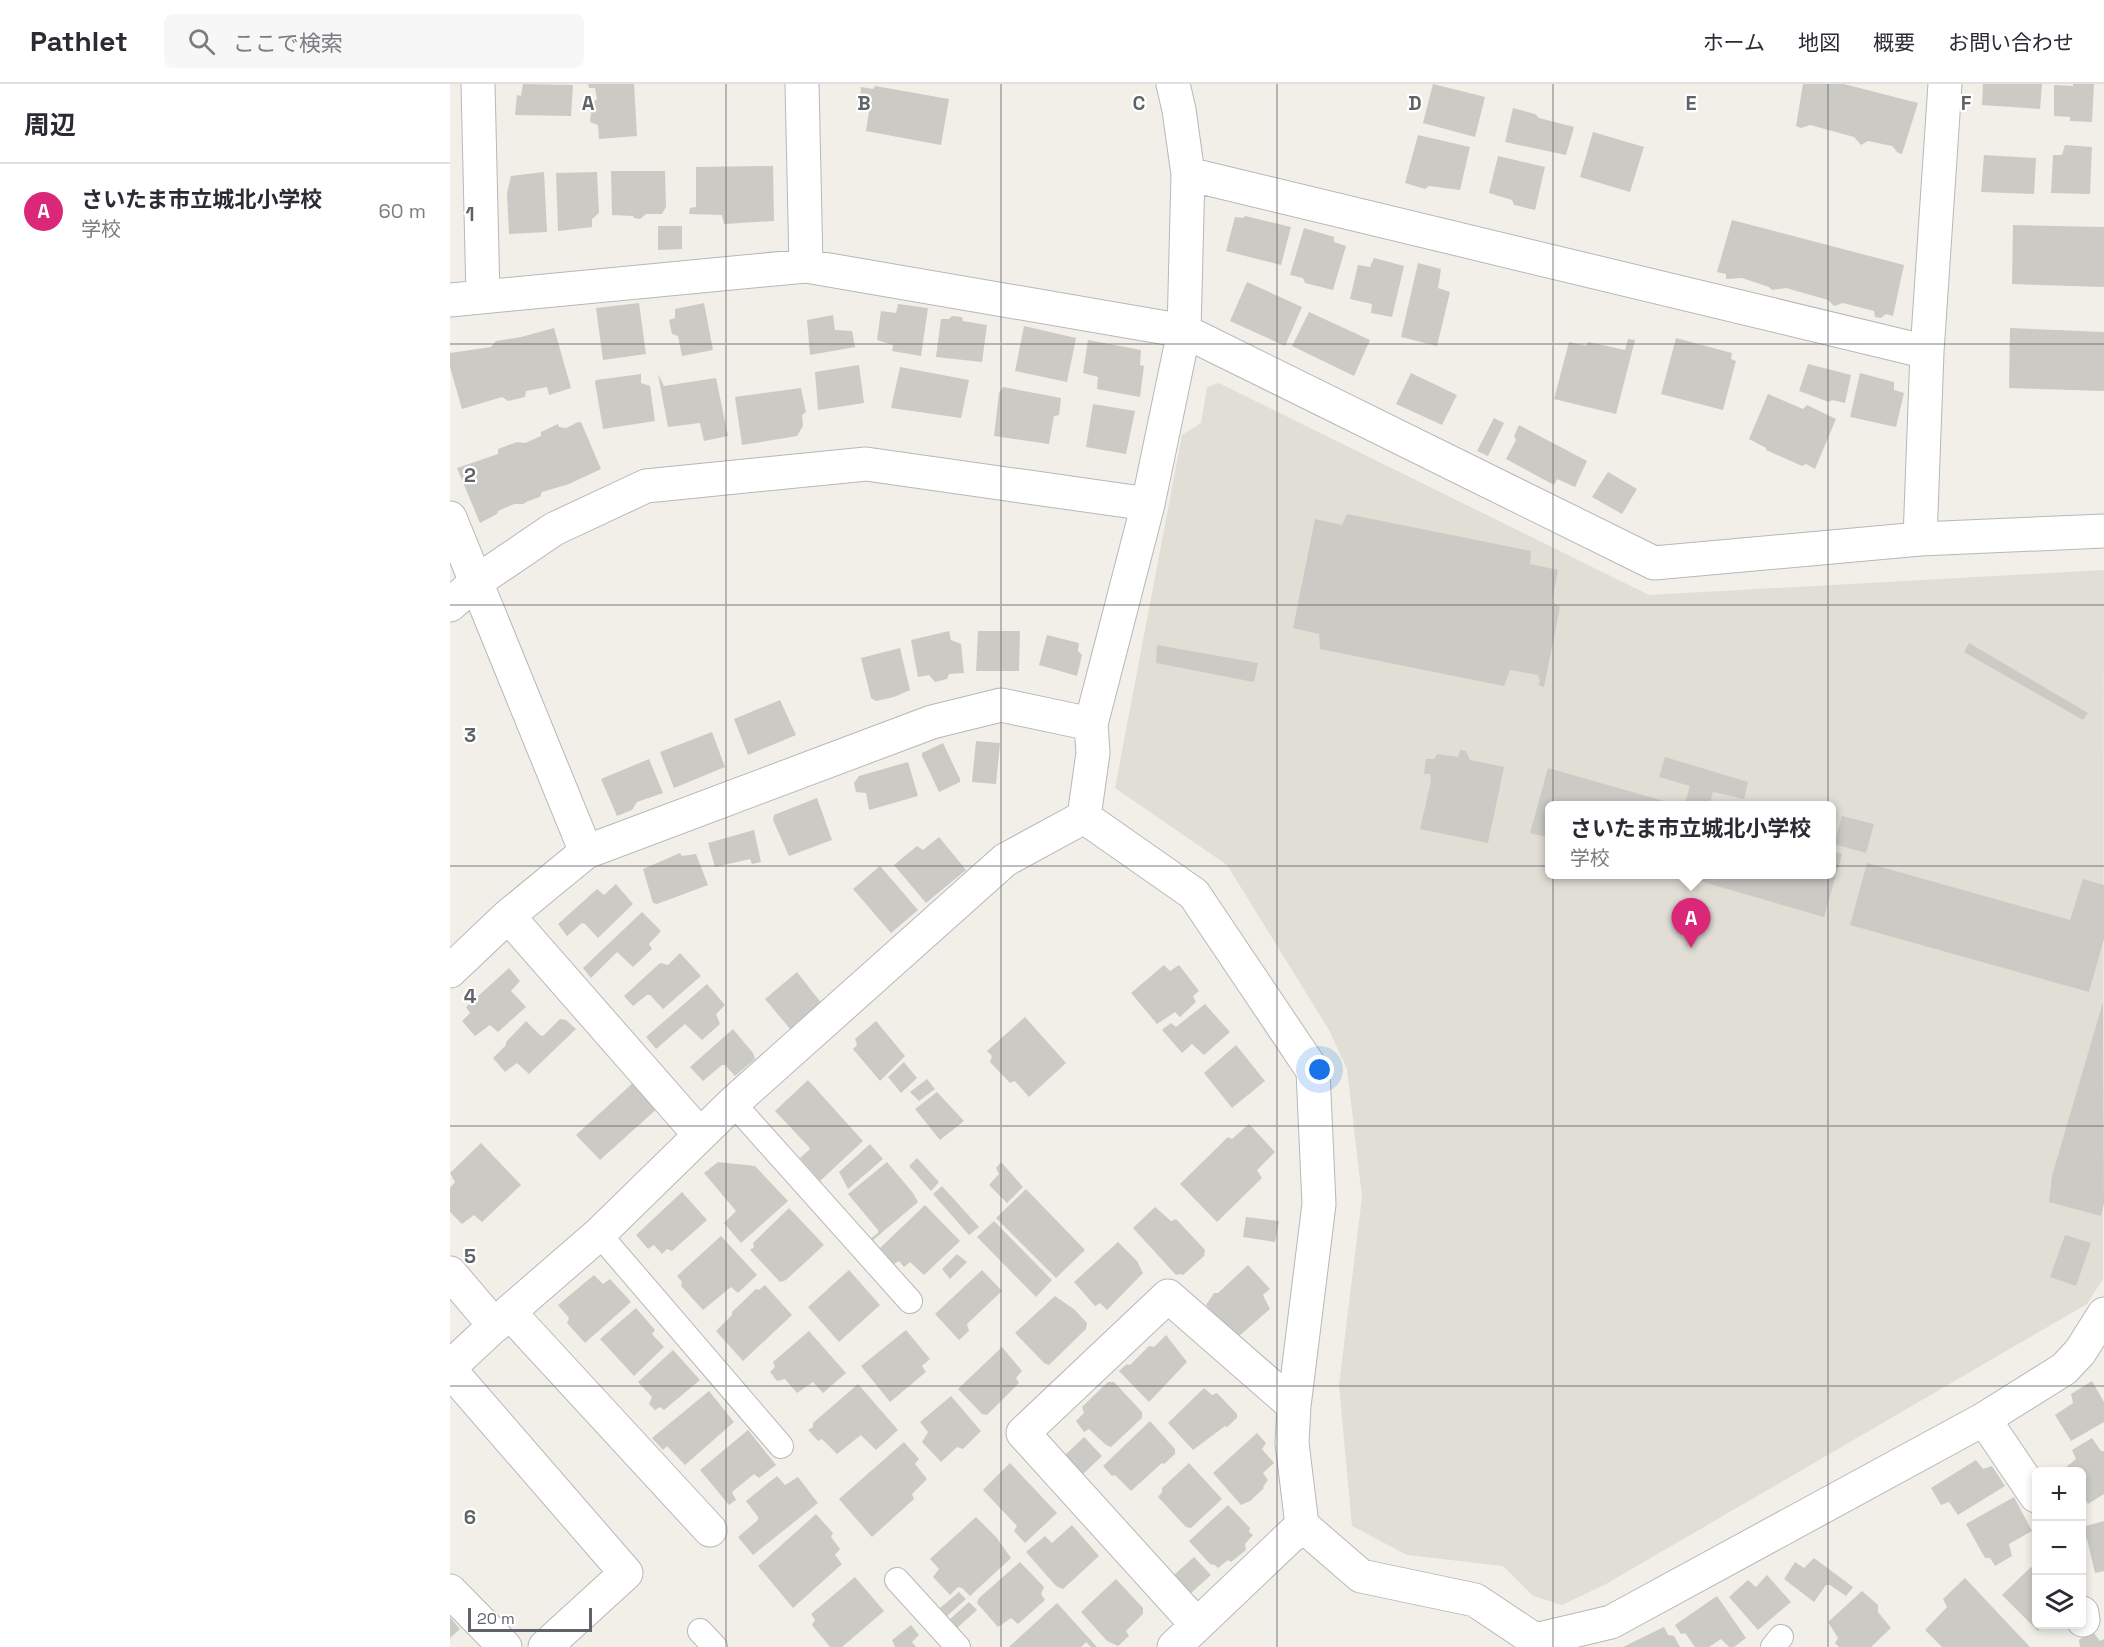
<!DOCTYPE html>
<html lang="ja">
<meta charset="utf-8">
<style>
body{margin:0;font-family:"Space Grotesk","Noto Sans JP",sans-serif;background:#f7f7f7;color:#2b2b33}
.controls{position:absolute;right:18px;bottom:18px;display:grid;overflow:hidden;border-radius:9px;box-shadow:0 3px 9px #0003}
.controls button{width:54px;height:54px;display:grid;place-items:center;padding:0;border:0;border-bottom:2px solid #e1e1e2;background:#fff;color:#2b2b33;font:30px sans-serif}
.scale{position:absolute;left:18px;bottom:15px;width:124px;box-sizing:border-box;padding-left:6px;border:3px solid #5f6368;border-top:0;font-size:16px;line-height:21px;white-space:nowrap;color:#5f6368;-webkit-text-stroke:4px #fff;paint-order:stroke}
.you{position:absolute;left:870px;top:986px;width:21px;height:21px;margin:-15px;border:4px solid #fff;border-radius:50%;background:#1a73e8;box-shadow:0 0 0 9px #1a73e833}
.badge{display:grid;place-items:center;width:39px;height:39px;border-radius:50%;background:#db2777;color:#fff;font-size:20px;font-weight:700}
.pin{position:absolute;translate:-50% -50px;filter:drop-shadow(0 2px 3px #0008)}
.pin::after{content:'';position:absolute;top:32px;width:21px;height:18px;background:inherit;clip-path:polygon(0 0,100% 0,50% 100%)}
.popup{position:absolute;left:1095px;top:717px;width:291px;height:78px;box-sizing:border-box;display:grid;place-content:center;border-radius:9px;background:#fff;filter:drop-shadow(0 2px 4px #0005);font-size:20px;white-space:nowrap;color:#7c7c81}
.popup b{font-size:22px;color:#2b2b33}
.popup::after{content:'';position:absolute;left:50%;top:100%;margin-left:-12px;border:12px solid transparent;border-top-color:#fff}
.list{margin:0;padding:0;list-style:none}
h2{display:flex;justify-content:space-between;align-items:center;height:78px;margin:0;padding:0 24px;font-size:26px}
h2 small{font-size:20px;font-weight:400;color:#7c7c81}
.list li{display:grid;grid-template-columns:39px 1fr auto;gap:18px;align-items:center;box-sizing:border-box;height:96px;padding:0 24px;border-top:2px solid #e1e1e2}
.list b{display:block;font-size:22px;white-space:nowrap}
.list p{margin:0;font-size:20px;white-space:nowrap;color:#7c7c81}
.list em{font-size:20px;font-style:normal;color:#7c7c81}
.icon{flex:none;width:33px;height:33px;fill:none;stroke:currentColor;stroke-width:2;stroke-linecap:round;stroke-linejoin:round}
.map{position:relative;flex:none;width:1654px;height:1563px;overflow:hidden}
header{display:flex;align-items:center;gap:36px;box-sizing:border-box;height:84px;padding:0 30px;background:#fff;border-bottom:2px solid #e1e1e2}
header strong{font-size:28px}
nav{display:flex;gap:33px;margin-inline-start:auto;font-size:21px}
.search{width:420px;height:54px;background:#f7f7f7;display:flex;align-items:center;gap:15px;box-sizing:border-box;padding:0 21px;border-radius:9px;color:#7c7c81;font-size:22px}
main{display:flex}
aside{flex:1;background:#fff}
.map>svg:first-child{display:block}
.education{fill:#e1ded6;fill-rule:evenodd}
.building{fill:#cccac5}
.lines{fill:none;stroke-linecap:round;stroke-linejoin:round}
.service-casing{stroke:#b5b8bc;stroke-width:26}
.minor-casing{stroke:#b5b8bc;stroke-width:35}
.service{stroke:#fff;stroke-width:24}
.minor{stroke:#fff;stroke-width:33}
.grid{fill:none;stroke:#5f6368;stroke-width:1.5;stroke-opacity:0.55}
.grid-label{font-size:20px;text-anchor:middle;font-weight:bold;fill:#5f6368;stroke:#fff;stroke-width:4.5;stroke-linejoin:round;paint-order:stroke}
</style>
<header>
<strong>Pathlet</strong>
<div class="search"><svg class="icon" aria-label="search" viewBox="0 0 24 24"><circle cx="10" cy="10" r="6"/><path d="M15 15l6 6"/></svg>ここで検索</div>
<nav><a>ホーム</a><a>地図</a><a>概要</a><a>お問い合わせ</a></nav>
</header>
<main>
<aside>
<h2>周辺<small></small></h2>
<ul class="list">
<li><span class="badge">A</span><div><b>さいたま市立城北小学校</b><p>学校</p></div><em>60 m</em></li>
</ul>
</aside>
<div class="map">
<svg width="1654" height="1563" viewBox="0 0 1654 1563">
<rect width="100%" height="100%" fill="#f1efe8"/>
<path class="education" d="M769 299 1199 511 1654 486 1653 1195 1637 1220 1156 1500 1112 1521 1083 1512 1053 1482 957 1471 902 1442 889 1301 912 1113 897 985 879 946 777 781 665 704 732 351 751 339 757 303ZM1100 722H1382V790H1100Z"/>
<path class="building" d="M73 0 123 1 121 32 65 31 67 11 71 12Z
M138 0H184L187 52 149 55 148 41 140 38 142 19 147 15 145 4H139Z
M983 0 1035 13 1025 53 973 39Z
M1353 0H1394L1468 19 1452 70 1448 69 1442 62 1418 57 1411 61 1404 53 1360 41 1351 44 1346 42Z
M1533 0H1592L1590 25 1532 21Z
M1623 0H1644L1642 38 1620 37V33L1604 32V1L1623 2Z
M425 2 499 15 491 61 416 47 420 21 410 19 411 3 423 5Z
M1063 24 1085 30 1089 34 1124 43 1116 71 1055 58Z
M1143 48 1194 63 1180 108 1130 93Z
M968 51 1020 63 1010 106 979 102 975 105 955 99Z
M1615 61 1642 63 1640 110 1601 109 1603 71H1612Z
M1534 71 1586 74 1584 110 1531 108Z
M1048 72 1095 83 1085 126 1064 121 1062 116 1039 109Z
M323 82 324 137 274 140 272 131 239 130 240 124 246 123V83Z
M161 87H215L216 123 212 130H196L190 135 184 134 183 132 162 131Z
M94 88 97 148 59 150 57 109 61 92Z
M147 88 149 129 142 135V143L108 147 106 89Z
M795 132 841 143 831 181 776 167 785 133 793 134Z
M1282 136 1454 181 1443 232 1436 230 1431 234 1425 233 1424 227 1393 219 1384 222 1378 216 1336 204 1322 206 1319 203 1292 194 1276 195V190L1267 188Z
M1563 141 1654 143V203L1562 200Z
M208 142H232V165L208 166Z
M854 144 884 153V158L896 162 883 206 855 199 853 194 840 191Z
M924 174 954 182 942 233 921 229 922 220 900 215 908 181 920 183Z
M968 179 991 185 988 204 1000 208 987 262 951 253Z
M797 198 852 223 835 262 780 237Z
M189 219 196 270 153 276 146 224Z
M254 219 263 266 232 272 228 252 222 250 219 236 225 234V225Z
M448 220 478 224 471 272 442 267 443 261 427 256 431 227 446 229Z
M859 228 920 256 904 292 842 262Z
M383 231 385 246 402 247 405 263 360 271 357 236Z
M502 232 512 233 513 237 537 241 532 278 486 273 491 235H499Z
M574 242 626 254 617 298 565 287Z
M104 244 121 304 99 311 97 303 76 307 75 313 58 317 52 313 12 325 0 283V269L41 263 46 257 71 253Z
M1560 244 1654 248V307L1559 304Z
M1226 254 1282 269 1281 275 1286 277 1273 326 1211 310Z
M1178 255 1185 256 1166 330 1104 315 1119 258 1136 262 1138 258 1175 266Z
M638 256 691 266 690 281 694 282 690 313 647 305 648 293 633 289Z
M1358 280 1401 291 1395 319 1382 316 1379 318 1349 307Z
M409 281 414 319 368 326 365 288Z
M450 283 519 296 511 334 441 324Z
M961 289 1007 311 992 341 946 320Z
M1410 289 1444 298V306L1454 309 1446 343 1400 333Z
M191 290V299L200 302 205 337 153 345 145 298 146 296Z
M208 290 214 302 266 294 278 352 254 357 250 339 218 343Z
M553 303 611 314 609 331 604 332 599 360 544 352 549 309Z
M351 304 356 328 352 331 353 342 347 352 292 361 285 313Z
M1318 310 1353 325 1357 321 1386 335 1365 385 1356 380 1352 382 1316 366V364L1299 355Z
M643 320 685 327 676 370 636 363Z
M1044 334 1054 339 1038 372 1027 367Z
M128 338H131L151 385 119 400 92 408 90 413 78 417 73 420H64L48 427 47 430 30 439 7 384 48 370V365L67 358 75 359 91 352V348L108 340 109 343 116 344Z
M1069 341 1137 377 1125 403 1107 395 1104 401 1056 375 1066 356 1064 352Z
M1158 388 1187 405 1172 430 1142 413Z
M897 430 1081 467 1080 480 1108 486 1102 518 1110 523 1094 603 1088 601 1090 597 1088 591 1060 586 1054 602 870 565 869 550 843 544 865 435 892 441Z
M499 547 501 556 511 560 514 589 499 590 497 595 485 598 479 591 468 593 461 556Z
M528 547H570L569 587H526Z
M597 551 629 559 628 567 632 571 627 592 589 581Z
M1519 559 1638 629 1633 636 1514 568Z
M707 561 808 579 804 598 706 579Z
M450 564 460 606 444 613 426 617 421 614 411 574Z
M330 616 346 651 298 671 284 635Z
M262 648 275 683 224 704 210 668Z
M526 657 550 659 546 700 522 698Z
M493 659 510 695V698L489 708 472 672V669Z
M1010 666 1016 667 1020 676 1054 683 1038 759 970 745 981 697 980 690H974L976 675H984L987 670 1008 673Z
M1215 673 1298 698 1294 715 1263 708 1259 722H1234L1240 702 1209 693Z
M199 675 213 709 187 718 182 726 167 732 151 695Z
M458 678 468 712 419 726 416 709 406 708 404 699 409 692Z
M1098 684 1228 721V722H1100V754L1080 749Z
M367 714 382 756 339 772 323 736 324 731Z
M1392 732 1424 740 1416 769 1384 760Z
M304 746 311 778 302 780 300 775 265 783 258 759Z
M489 753 516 786 476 819 444 781 467 762 473 766Z
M1382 767 1392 770 1374 833 1229 791 1382 790Z
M230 769 232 772 246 770 258 801 207 820 203 819 193 785Z
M1417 779 1620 836 1633 795 1654 801V855L1639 908 1400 841Z
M430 782 468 826 441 849 403 805Z
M166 800 183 820 148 854 135 840 132 839 117 852 108 840 147 805 154 811Z
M192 828 211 847 199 860 202 865 183 883 167 868 141 894 133 884Z
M230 869 251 892 213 925 200 911H197L183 922 174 912 210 879 218 881Z
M714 881 720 887 729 881 749 907 743 912 746 918 730 933 725 928 707 940 681 909Z
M59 884 70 897 61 907 76 923 48 948 40 941 25 952 12 937 20 929 16 923Z
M347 888 372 920 341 946 315 915Z
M257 900 275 921 266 930 270 940 252 956 235 940 206 965 196 953Z
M1653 918 1654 1119 1651 1132 1599 1118 1602 1092Z
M755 920 780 948 754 971 742 960 732 969 712 946 721 939 726 943Z
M575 933 616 979 579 1013 565 997 560 999 540 978 542 972 537 967Z
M110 935 116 936 126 945 79 990 67 979 55 988 43 974 56 961V958L76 937 90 951 93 952Z
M426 937 455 972 430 997 403 965 407 961 405 955Z
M283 945 303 969 305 975 285 992 275 981H272L253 997 240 983Z
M786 961 815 997 782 1024 754 989Z
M454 978 467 994 451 1009 438 993Z
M477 995 485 1005 469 1017 460 1008Z
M358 996 413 1057 370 1097 350 1074 360 1065 359 1063 325 1027Z
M185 997 209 1023 150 1076 126 1051Z
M487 1008 514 1037 490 1056 465 1025Z
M799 1040 825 1068 807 1086 812 1094 767 1138 730 1100 778 1053 782 1055Z
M31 1059 71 1101 32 1138 24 1131 12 1140 0 1128V1104L5 1098 0 1089Z
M420 1060 433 1075 398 1105 389 1088Z
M467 1074 489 1098 481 1107 459 1082Z
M268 1078 305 1082 338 1117 291 1159 274 1139 286 1127 254 1089Z
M437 1078 463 1109 468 1118 422 1157 420 1155 428 1149V1146L398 1110Z
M551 1078 573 1103 557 1119 539 1101 549 1090 546 1084Z
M492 1102 529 1143 519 1151 483 1110Z
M576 1105 635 1166 606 1194 546 1134Z
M232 1108 257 1136 222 1167 217 1165 212 1170 204 1161 198 1165 186 1151Z
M475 1121 510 1157 474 1191 460 1178 454 1183 449 1177 444 1180 430 1164Z
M705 1123 721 1137 726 1135 755 1166 754 1172 733 1191 730 1190 726 1191 683 1144Z
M339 1124 374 1161 336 1196 330 1198 300 1166 304 1163 303 1159Z
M796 1133 829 1137 825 1158 793 1153Z
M544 1137 602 1196 586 1213 527 1153Z
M1615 1151 1641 1159 1626 1202 1600 1193Z
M271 1152 307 1191 288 1209 281 1203 253 1226 231 1202 232 1198 227 1192Z
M668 1158 687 1177 693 1189 657 1226 650 1219 645 1222 624 1198Z
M507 1170 517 1178 500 1195 492 1185Z
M798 1181 820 1205 813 1211 820 1225 788 1253H784L756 1221 764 1209H768Z
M399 1186 430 1221 389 1258 358 1223Z
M532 1186 552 1207 517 1240 519 1247 509 1256 485 1230Z
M144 1191 153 1200 160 1195 181 1218 135 1259 117 1239 119 1234 108 1221Z
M315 1201 342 1231 293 1277 266 1247 282 1231V1228L306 1205 309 1206Z
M605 1212 625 1226 637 1239 636 1245 599 1281 594 1279 565 1249Z
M186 1224 205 1246 202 1250 214 1263 184 1292 150 1255Z
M456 1246 480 1275 472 1282 476 1288 440 1318 411 1282Z
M359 1247 396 1289 373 1309 363 1298 347 1309 335 1295 327 1297 320 1288 325 1283 323 1278Z
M716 1251 737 1278 699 1318 669 1287 677 1280 680 1281 699 1262 704 1263Z
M552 1263 572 1287 566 1294 569 1299 537 1331 532 1330 508 1305Z
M223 1266 250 1296 214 1326 210 1323 205 1326 199 1320 202 1313 188 1298Z
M1642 1297 1654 1318V1338L1621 1357 1605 1331 1623 1319 1621 1310Z
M658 1298H664L692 1328V1334L661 1363 656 1361 639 1345 634 1348 626 1337 634 1329 632 1323Z
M408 1300 448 1346 426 1366 411 1351 387 1370 372 1355 368 1357 358 1346 363 1343V1339Z
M754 1304 762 1311 767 1309 787 1330V1334L777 1343 775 1342 743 1366 718 1339Z
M259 1307 284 1338 235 1381 217 1362 213 1366 202 1354Z
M501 1312 531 1347 513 1365 507 1363 491 1378 472 1358 478 1348 470 1338Z
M700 1337 725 1365V1370L714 1380 712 1379 681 1407 665 1391 662 1392 653 1382Z
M298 1346 326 1381 309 1394 304 1390 282 1408 286 1416 279 1421 250 1386Z
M807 1349 816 1359 812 1365 824 1379 813 1389 818 1396 813 1403 814 1404 800 1417 791 1421 763 1389Z
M634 1353 652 1372 632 1391 614 1372Z
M1642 1354 1651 1367H1654V1410L1638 1420 1632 1410V1388H1617L1615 1384 1626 1375 1622 1366Z
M454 1358 469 1375 465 1380 477 1395 462 1410 464 1415 422 1453 389 1415Z
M1526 1376 1533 1385 1542 1382 1555 1402 1508 1431 1499 1418 1491 1421 1481 1404Z
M560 1379 607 1429 575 1459 564 1447 567 1442 533 1406Z
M739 1379 772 1415 741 1444 736 1443 708 1413 712 1408V1404Z
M327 1392 335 1401 348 1393 368 1419 303 1471 288 1453 308 1436V1433L296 1417Z
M1564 1413 1582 1447 1559 1460 1562 1472 1545 1482 1540 1474H1535L1516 1440Z
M778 1421 800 1444 799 1448 803 1451 795 1460 796 1466 781 1478 778 1476 768 1484 765 1481 760 1480 739 1457Z
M366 1430 383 1449 381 1453 390 1465 385 1471 392 1480 343 1524 308 1482Z
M526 1433 546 1453 561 1474 520 1512 512 1504 508 1503 500 1511 483 1493 489 1485 480 1475Z
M1654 1437V1487L1645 1489 1637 1455 1632 1453V1443Z
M622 1441 649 1472 613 1505 606 1502 576 1468 595 1452 602 1459Z
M744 1473 761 1491 741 1509 724 1491Z
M1364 1474 1403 1503 1396 1512 1380 1501H1376L1364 1518 1334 1495 1345 1478 1354 1484Z
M570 1478 594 1503 591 1510 595 1516 568 1540 561 1534 548 1543 527 1519 529 1514Z
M1581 1483 1586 1488V1540H1594L1588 1547 1552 1511Z
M1317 1491 1341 1518 1308 1546 1279 1513 1298 1496 1306 1503Z
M405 1493 434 1527 392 1563H380L362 1541 365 1536 361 1530Z
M1515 1494 1580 1563H1492L1475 1546 1497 1523 1493 1515Z
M666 1495 693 1524V1530L676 1547 679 1552 668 1562 657 1557 631 1528Z
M1412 1507 1428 1521V1528L1441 1544 1421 1563H1389L1385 1559 1388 1554 1378 1538Z
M509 1508 516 1515 497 1532 490 1524Z
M1267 1512 1296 1554 1284 1563H1279L1271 1555 1259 1563H1245L1235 1549 1231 1550 1225 1541Z
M519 1518 527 1526 507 1544 500 1535Z
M607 1519 647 1563H641L636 1558 631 1563H559Z
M0 1533 10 1545 0 1554Z
M461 1541 469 1551 462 1558 466 1563H445L442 1556Z
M1214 1543 1218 1551 1224 1552 1230 1563H1173Z
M1642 1547 1650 1557 1654 1555V1563H1630L1629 1556Z"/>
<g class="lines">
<defs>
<path id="service" d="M283 1019 460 1217
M149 1150 331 1362
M447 1496 508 1563
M250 1547 265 1563
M1323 1563 1331 1553"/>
<path id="minor" d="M28 0 33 213
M352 0 356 182
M738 90 1477 268
M0 216 356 182 734 247 1204 479 1470 455 1654 447
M0 434 136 768
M1470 455 1477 268 1495 0
M0 521 26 498 104 445 196 402 416 380 698 420
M634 733 744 810 863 987 869 1120 844 1322 842 1359 852 1441 911 1492 1025 1516 1085 1556 1161 1538 1534 1335 1614 1285 1630 1268 1654 1230
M634 733 643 669 641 640 698 420 734 247 738 90 729 26 723 0
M58 832 250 1051
M0 887 58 832 136 768 482 638 551 621 641 640
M0 1189 45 1242
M59 1228 260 1446
M0 1283 59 1228 149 1150 283 1019 555 776 634 733
M0 1286 176 1489 95 1563
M1534 1335 1586 1412
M0 1507 55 1563
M1632 1529 1633 1536
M747 1541 573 1349 718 1212 844 1322
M724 1563 852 1441"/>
</defs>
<use href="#service" class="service-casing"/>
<use href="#minor" class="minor-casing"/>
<use href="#service" class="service"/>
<use href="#minor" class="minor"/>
</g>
<path class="grid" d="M276 0V1563M551 0V1563M827 0V1563M1103 0V1563M1378 0V1563M0 260H1654M0 521H1654M0 782H1654M0 1042H1654M0 1302H1654"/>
<g class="grid-label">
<text x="138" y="26">A</text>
<text x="414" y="26">B</text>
<text x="689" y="26">C</text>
<text x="965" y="26">D</text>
<text x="1241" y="26">E</text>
<text x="1516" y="26">F</text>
<text x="20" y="137">1</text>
<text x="20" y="398">2</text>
<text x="20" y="658">3</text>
<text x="20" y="919">4</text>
<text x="20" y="1179">5</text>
<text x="20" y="1440">6</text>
</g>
</svg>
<div class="controls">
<button>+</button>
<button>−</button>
<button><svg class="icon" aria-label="layers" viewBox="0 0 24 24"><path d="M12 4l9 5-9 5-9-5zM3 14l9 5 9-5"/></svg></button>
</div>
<div class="scale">20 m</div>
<div class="you"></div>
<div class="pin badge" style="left:1241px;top:864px">A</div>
<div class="popup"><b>さいたま市立城北小学校</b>学校</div>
</div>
</main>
